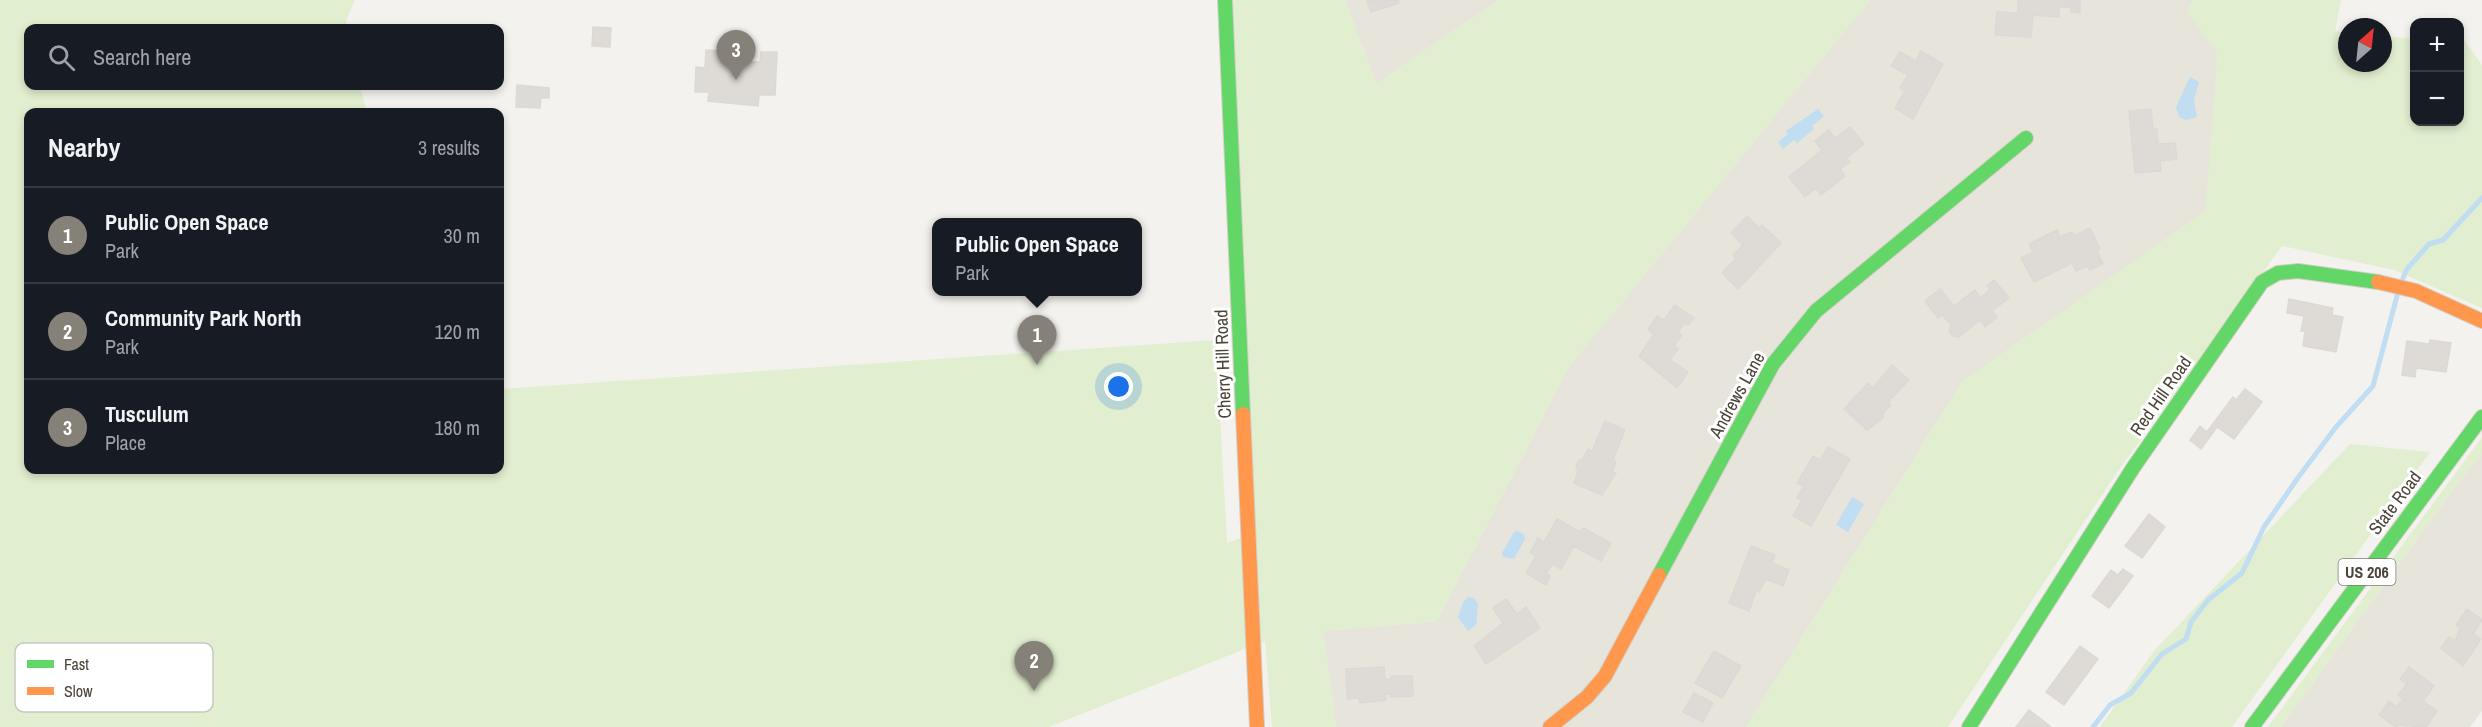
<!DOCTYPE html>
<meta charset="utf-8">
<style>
body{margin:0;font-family:"Archivo Narrow",sans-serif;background:#242831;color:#f1f3f6}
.controls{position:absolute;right:18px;top:18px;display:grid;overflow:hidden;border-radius:12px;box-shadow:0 3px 9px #0003}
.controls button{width:54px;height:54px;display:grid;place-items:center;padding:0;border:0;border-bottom:2px solid #363941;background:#171b24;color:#f1f3f6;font:30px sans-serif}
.compass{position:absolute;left:2338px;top:18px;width:54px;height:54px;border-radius:50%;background:#171b24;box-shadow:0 3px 9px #0003;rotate:27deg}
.you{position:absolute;left:1119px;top:387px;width:21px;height:21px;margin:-15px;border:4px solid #fff;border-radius:50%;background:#1a73e8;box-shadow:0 0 0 9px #1a73e833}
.badge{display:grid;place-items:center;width:39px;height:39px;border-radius:50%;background:#868178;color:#fff;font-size:20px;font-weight:700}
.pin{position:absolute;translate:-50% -50px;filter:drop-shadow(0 2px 3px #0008)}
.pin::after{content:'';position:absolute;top:32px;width:21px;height:18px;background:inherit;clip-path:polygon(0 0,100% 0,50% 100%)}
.popup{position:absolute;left:932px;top:218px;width:210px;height:78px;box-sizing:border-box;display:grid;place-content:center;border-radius:12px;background:#171b24;filter:drop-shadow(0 2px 4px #0005);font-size:20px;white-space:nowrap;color:#9ea1a6}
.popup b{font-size:22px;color:#f1f3f6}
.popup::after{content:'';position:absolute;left:50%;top:100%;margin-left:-12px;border:12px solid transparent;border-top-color:#171b24}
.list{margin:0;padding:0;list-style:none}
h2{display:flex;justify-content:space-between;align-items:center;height:78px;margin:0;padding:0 24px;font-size:26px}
h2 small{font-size:20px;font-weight:400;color:#9ea1a6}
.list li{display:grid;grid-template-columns:39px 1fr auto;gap:18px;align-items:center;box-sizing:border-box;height:96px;padding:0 24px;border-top:2px solid #363941}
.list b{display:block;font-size:22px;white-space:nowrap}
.list p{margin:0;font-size:20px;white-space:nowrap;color:#9ea1a6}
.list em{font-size:20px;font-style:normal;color:#9ea1a6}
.icon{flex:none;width:33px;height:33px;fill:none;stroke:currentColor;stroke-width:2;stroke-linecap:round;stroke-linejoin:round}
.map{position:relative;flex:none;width:2482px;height:727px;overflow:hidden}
.search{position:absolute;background:#171b24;box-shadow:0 3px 9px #0003;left:24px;top:24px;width:480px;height:66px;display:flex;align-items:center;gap:15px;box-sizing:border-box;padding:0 21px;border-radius:12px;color:#9ea1a6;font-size:22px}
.panel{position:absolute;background:#171b24;box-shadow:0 3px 9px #0003;left:24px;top:108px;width:480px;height:366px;border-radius:12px}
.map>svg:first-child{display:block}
.residential{fill:#e7e4dc}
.green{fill:#e1eecf}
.water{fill:#c0ddf1}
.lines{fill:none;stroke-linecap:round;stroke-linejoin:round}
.stream{stroke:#c0ddf1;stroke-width:5}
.building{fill:#dedbd6;stroke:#dcd9d4;stroke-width:1.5}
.fast-casing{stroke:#d3cfc5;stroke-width:16}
.slow-casing{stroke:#d3cfc5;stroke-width:16}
.fast{stroke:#63d668;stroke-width:14}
.slow{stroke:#ff974d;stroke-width:14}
.labels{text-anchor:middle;stroke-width:6;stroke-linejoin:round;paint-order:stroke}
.shield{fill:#fff;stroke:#817c74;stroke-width:1.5}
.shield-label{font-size:16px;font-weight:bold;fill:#4b4439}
.street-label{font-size:18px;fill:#4b4439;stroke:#fff}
.key{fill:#fff;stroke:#c9c7c4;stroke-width:1.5}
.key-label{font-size:16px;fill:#4b4439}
</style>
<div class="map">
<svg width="2482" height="727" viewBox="0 0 2482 727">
<rect width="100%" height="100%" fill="#f4f2ee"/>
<path class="residential" d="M1345 0H1499L1376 84Z
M1870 0H2193L2188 12 2218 53 2206 211 1962 382 1746 727H1336L1323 631 1437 621 1568 368Z
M2482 454V711L2470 727H2281L2458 483Z"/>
<path class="green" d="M0 0H355L346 21 348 28H28V86H360L367 112H28V470H500V389L1216 340 1227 543 1251 534 1227 0H1345L1376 84 1499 0H1870L1568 368 1437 621 1323 631 1336 727H1272L1265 641 1049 727H0Z
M2193 0H2341L2335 31 2347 33V63H2383V36L2414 39V122H2460V34L2482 65V308L2394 270 2282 246 2118 471 1948 727H1746L1962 382 2205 211 2218 54 2187 12Z
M2482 437V454L2458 483 2281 727H2268Z
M2350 444 2430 452 2232 727H2100L2154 651Z"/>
<path class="water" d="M2190 77 2199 82 2194 100 2197 117 2186 120 2179 117 2176 107Z
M1818 109 1824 116 1812 126 1814 129 1797 143 1794 140 1783 149 1778 142 1788 134 1786 131Z
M1852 497 1864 504 1848 532 1836 525Z
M1518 531 1524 534 1525 539 1514 559 1503 557 1502 553 1514 532Z
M1468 597 1474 598 1478 604 1476 625 1468 631 1458 617 1463 602Z"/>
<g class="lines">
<path class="stream" d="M2403 278 2407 269 2429 244 2443 240 2482 198
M2093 727 2110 705 2131 693 2162 654 2186 639 2191 622 2208 600 2242 573 2264 527 2297 479 2336 427 2373 386 2398 292"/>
</g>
<path class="building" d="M1367 0H1398L1399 3 1371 12Z
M2080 0V13L2071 12V7H2059V17L2033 15 2031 37 1995 35 1997 12 2018 13V0Z
M593 27 611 28 610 47 592 46Z
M706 50 726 51V61L760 62 761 52H777L775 95H759L758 106 708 101 709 92H695L696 67 705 68Z
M1921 51 1943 64 1913 119 1895 108 1905 91 1900 88 1908 75 1891 66 1900 52 1916 61Z
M517 85 549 88V98H541L540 108 516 107Z
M2151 109 2153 130 2157 129 2158 144 2175 143 2177 159 2160 161 2161 171 2135 173 2129 111Z
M1850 127 1864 144 1847 158 1850 162 1840 169 1845 176 1821 195 1816 188 1805 197 1789 177 1822 150 1815 141 1829 130 1835 138Z
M1747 216 1759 228 1762 225 1781 243 1738 289 1722 273 1736 258 1733 255 1743 245 1731 233Z
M2090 228 2100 249 2097 251 2103 264 2090 270 2087 266 2076 271 2072 263 2034 282 2021 258 2033 252 2029 244 2057 230 2060 237 2072 232 2074 236Z
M1994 280 2009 298 1992 311 1997 317 1985 327 1980 320 1959 337 1953 336 1949 331 1951 325 1942 315 1938 318 1925 301 1940 289 1954 306 1975 290 1980 298 1990 290 1987 286Z
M2289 299 2333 308 2332 315 2343 317 2336 352 2303 346 2305 331H2301L2304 316 2287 313Z
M1675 305 1694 318 1688 325 1684 323 1678 332 1682 335 1674 346 1678 349 1670 360 1688 372 1677 388 1639 356 1654 334 1648 330 1657 316 1664 320Z
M2430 340 2451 343 2446 372 2416 368 2415 377 2402 375 2407 341 2429 344Z
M1892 365 1909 380 1888 402 1891 405 1883 413V418L1867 430 1844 409 1868 383 1873 388Z
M2245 389 2262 402 2234 439 2217 427 2201 449 2190 440 2200 426 2207 432 2233 397 2236 400Z
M1605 421 1625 430 1613 460 1616 462 1612 472 1616 473 1602 495 1574 483 1578 472 1576 467 1578 461 1583 459 1588 449 1592 451Z
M1828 447 1850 459 1811 526 1793 516 1802 500 1797 498 1804 486 1797 483 1813 456 1820 460Z
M2149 514 2165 527 2142 558 2125 546Z
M1557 519 1580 532 1583 528 1611 543 1601 561 1574 546 1561 569 1552 564 1546 574 1550 576 1546 585 1526 573 1536 556 1530 553 1538 538 1544 542Z
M1751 546 1775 555 1772 563 1789 570 1783 586 1766 579 1759 592 1756 591 1749 611 1729 603Z
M2123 569 2133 576 2109 608 2092 596 2111 570 2118 575Z
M1506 599 1517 614 1526 607 1540 628 1486 664 1474 646 1503 623 1493 608Z
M2467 609 2482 620 2473 634 2481 639 2463 666 2441 648 2449 637 2455 641 2460 628 2456 625Z
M2080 646 2098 659 2064 705 2046 692Z
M1714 651 1741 666 1722 698 1695 683Z
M1384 667 1385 679H1391V676H1412L1413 696 1391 697V694H1386V700L1360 703 1359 698 1347 699 1346 669Z
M2409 667 2434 686 2423 701 2437 711 2426 727 2398 725 2396 727 2379 715 2389 701 2397 707 2403 699 2398 695 2407 684 2400 679Z
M1694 693 1713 703 1703 722 1683 712Z
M2029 710 2051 727H2016Z"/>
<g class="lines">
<defs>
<path id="fast" d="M1225 0 1243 414
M1659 575 1773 364 1816 311 2026 138
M1969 727 2133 468 2262 282 2278 273 2298 271 2378 282
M2252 727 2482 417"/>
<path id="slow" d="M2378 282 2416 291 2482 321
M1243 414 1257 727
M1550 727 1587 697 1605 676 1659 575"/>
</defs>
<use href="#fast" class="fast-casing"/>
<use href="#slow" class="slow-casing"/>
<use href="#fast" class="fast"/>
<use href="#slow" class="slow"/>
</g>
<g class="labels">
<rect class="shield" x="2338.5" y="559" width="57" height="26" rx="4.5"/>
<g class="shield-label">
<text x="2367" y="578">US 206</text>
</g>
<g class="street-label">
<text transform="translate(1223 364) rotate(-92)" y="6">Cherry Hill Road</text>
<text transform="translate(1737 395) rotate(-61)" y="6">Andrews Lane</text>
<text transform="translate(2161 396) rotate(-55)" y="6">Red Hill Road</text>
<text transform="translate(2395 503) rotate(-53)" y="6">State Road</text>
</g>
</g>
<rect x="15" y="643" width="198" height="69" rx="9" class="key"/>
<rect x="27" y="660" width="27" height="8" fill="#63d668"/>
<rect x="27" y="687" width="27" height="8" fill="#ff974d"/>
<g class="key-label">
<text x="64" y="670">Fast</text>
<text x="64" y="697">Slow</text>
</g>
</svg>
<div class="controls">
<button>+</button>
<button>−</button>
</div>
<svg class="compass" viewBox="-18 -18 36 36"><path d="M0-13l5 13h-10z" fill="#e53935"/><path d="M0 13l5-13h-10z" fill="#9ea1a6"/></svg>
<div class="you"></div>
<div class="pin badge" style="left:1037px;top:365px">1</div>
<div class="popup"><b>Public Open Space</b>Park</div>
<div class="pin badge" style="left:1034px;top:691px">2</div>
<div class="pin badge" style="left:736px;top:80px">3</div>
<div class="search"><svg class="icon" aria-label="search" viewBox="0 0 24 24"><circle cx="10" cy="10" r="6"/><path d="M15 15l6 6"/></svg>Search here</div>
<section class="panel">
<h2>Nearby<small>3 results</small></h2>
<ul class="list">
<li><span class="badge">1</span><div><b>Public Open Space</b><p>Park</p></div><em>30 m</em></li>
<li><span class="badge">2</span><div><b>Community Park North</b><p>Park</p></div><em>120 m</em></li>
<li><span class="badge">3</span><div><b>Tusculum</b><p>Place</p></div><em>180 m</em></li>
</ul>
</section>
</div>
